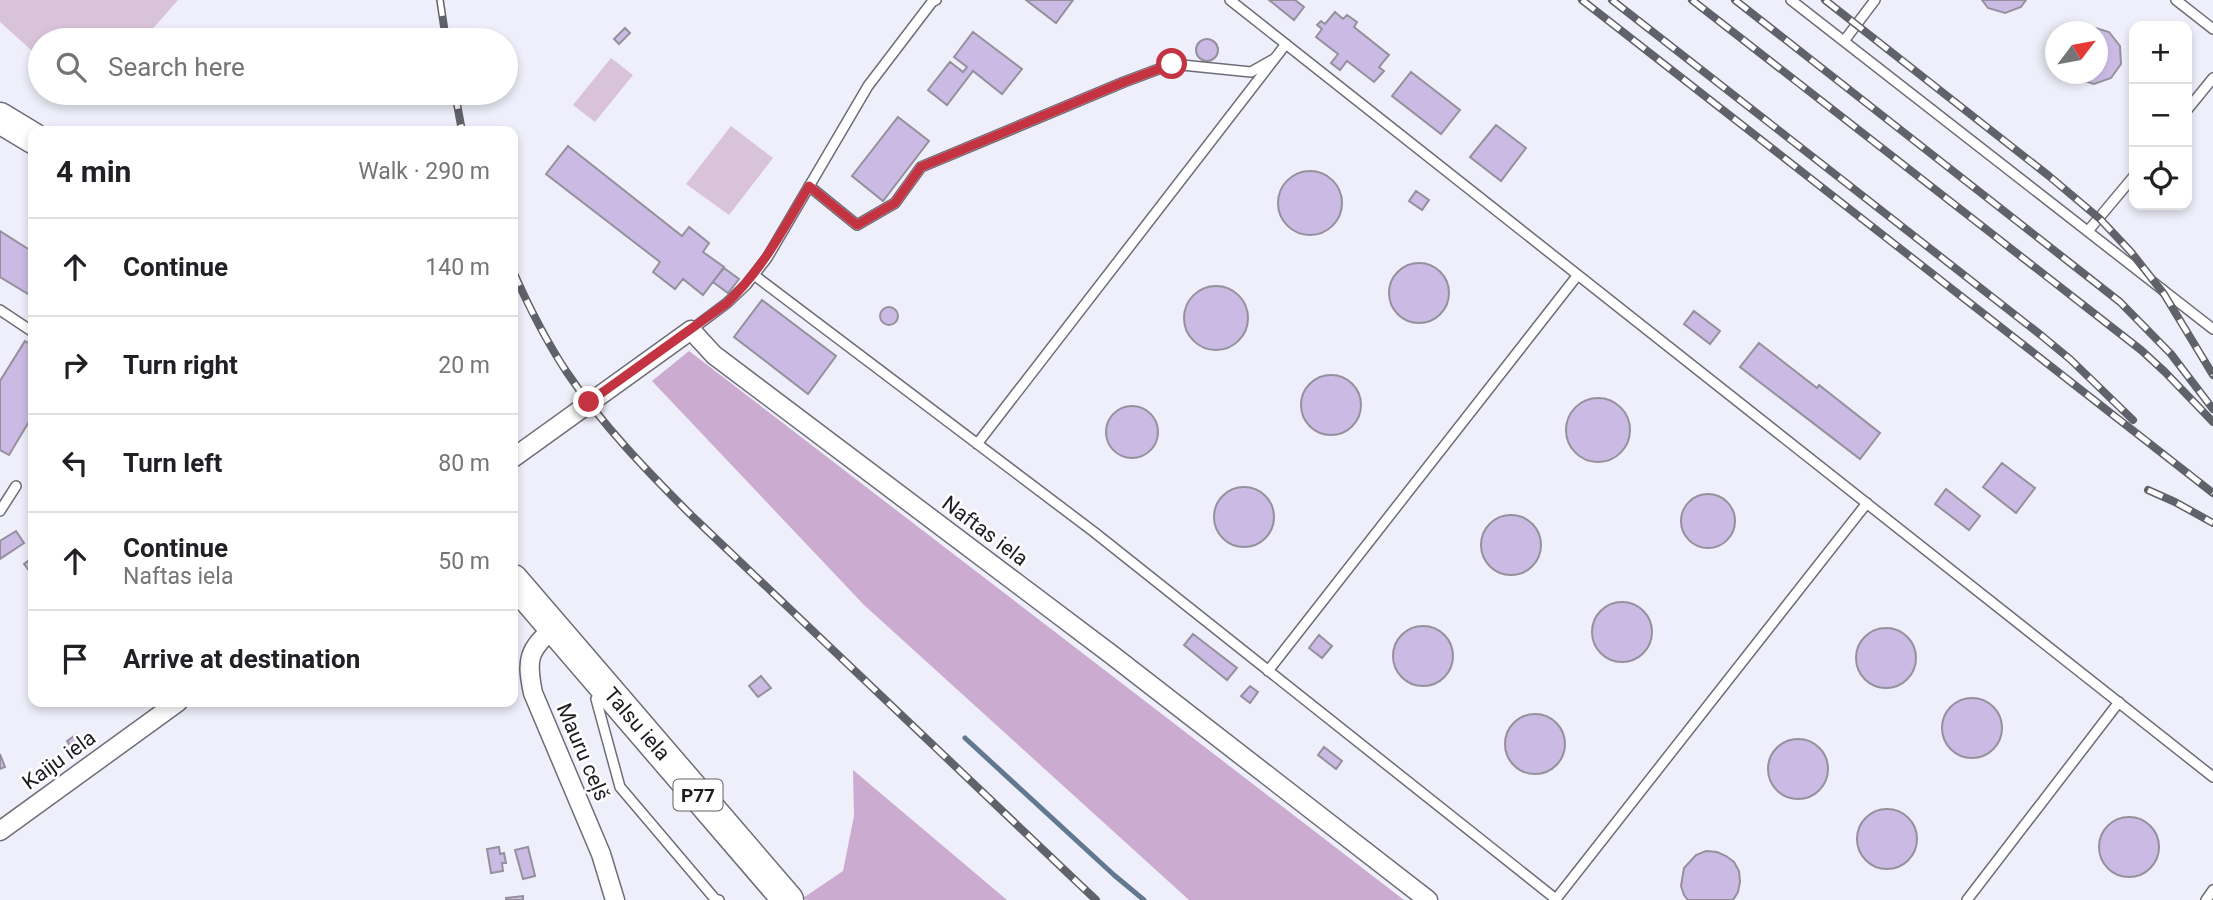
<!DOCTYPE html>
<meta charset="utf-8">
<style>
body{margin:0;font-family:Roboto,sans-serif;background:#f2f2f2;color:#202124}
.controls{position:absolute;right:21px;top:21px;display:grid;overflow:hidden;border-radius:14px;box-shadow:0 4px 10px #0003}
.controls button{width:63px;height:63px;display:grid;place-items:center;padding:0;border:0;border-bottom:2px solid #e0e0e0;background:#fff;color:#202124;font:35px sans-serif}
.compass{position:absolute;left:2045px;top:21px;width:63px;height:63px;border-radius:50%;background:#fff;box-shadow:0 4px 10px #0003;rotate:58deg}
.stop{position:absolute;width:21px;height:21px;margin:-16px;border:5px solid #c33341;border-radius:50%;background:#fff}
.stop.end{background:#c33341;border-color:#fff;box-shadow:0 2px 7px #0008}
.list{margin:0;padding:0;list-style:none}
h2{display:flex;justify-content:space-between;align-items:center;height:91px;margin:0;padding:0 28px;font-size:30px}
h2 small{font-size:23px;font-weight:400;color:#757577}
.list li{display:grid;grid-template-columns:46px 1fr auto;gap:21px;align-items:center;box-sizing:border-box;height:98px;padding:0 28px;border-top:2px solid #e0e0e0}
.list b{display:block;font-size:26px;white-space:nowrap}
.list p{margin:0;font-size:23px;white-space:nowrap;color:#757577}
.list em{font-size:23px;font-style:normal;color:#757577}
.icon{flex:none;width:38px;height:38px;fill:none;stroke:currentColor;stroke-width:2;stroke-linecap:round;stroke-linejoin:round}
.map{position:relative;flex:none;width:2213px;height:900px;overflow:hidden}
.search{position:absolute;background:#fff;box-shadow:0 4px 10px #0003;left:28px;top:28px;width:490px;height:77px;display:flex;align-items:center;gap:18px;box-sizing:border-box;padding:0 24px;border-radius:38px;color:#757577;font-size:26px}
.panel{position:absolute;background:#fff;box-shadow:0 4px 10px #0003;left:28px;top:126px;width:490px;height:581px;border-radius:14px}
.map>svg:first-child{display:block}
.green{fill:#d8c3db}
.forest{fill:#cbabcf}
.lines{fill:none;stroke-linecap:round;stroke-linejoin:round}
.stream{stroke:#607990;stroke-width:5}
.building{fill:#cbbae4;stroke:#95919c;stroke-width:2}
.service-casing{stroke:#6c6d77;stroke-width:12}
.minor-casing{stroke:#6c6d77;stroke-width:21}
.primary-casing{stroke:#6c6d77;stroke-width:33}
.service{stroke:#fff;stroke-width:9}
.minor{stroke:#fff;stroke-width:18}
.primary{stroke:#fff;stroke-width:30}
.rail-casing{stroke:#616269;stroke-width:8}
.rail{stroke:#fff;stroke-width:5;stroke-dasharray:16;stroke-linecap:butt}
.route{stroke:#c33341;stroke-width:9}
.labels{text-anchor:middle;stroke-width:5;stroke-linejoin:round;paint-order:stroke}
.shield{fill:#fff;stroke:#606164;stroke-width:2}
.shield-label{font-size:19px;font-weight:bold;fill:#1c1d21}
.street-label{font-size:21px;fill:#1c1d21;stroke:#fff}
</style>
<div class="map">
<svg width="2213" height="900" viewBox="0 0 2213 900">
<rect width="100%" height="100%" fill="#efeffb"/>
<path class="green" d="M0 0H178L143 40H40V58L0 22Z
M611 58 633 75 595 122 573 105Z
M731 126 773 158 729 215 686 184Z"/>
<path class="forest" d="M689 351 1404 900H1189L864 605 652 381Z
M853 770 1007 900H807L803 898 843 871 854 816Z"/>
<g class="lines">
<path class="stream" d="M965 738 1114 875 1144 900"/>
</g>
<path class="building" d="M1026 0H1073L1056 23Z
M1269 0H1295L1304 7 1294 20Z
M1982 0H2026L2021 7 2005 13 1988 8Z
M1335 12 1343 19 1347 15 1357 22 1354 27 1389 55 1379 67 1384 71 1374 82 1347 61 1340 70 1331 63 1338 54 1316 37 1322 29 1317 25 1321 21 1325 24Z
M2092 27 2109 32 2120 46 2121 64 2111 78 2094 84 2077 79 2073 74H2098V32H2081Z
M625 28 630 33 619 44 614 39Z
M973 32 1022 69 1002 94 973 71 947 105 928 90 950 62 963 72 967 67 954 57Z
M1196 50a11 11 0 1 1 22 0a11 11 0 1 1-22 0Z
M1411 72 1460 110 1441 134 1392 96Z
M898 117 929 141 883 201 852 176Z
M1496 125 1526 148 1501 181 1470 157Z
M568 146 682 236 689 227 709 243 703 252 724 267 703 295 683 279 675 289 653 272 660 262 546 174Z
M1278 203a32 32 0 1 1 64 0a32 32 0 1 1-64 0Z
M1416 191 1429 200 1422 210 1409 201Z
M0 231 33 252V297L0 277Z
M1389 293a30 30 0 1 1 60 0a30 30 0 1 1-60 0Z
M724 268 739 279 728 293 713 282Z
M1184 318a32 32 0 1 1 64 0a32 32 0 1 1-64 0Z
M762 300 836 356 808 394 734 337Z
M880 316a9 9 0 1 1 18 0a9 9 0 1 1-18 0Z
M1694 311 1720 331 1710 344 1684 324Z
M25 341 33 346V415L9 455 0 450V381Z
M1759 343 1817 388 1819 385 1880 433 1860 459 1740 367Z
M1301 405a30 30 0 1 1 60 0a30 30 0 1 1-60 0Z
M1566 430a32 32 0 1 1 64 0a32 32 0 1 1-64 0Z
M1106 432a26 26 0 1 1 52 0a26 26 0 1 1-52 0Z
M2002 463 2035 488 2016 513 1983 487Z
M1214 517a30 30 0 1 1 60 0a30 30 0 1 1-60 0Z
M1946 489 1980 516 1969 530 1935 504Z
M1681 521a27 27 0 1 1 54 0a27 27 0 1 1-54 0Z
M1481 545a30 30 0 1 1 60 0a30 30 0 1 1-60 0Z
M16 531 24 543 0 559V541Z
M33 557V576L24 564Z
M1592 632a30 30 0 1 1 60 0a30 30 0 1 1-60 0Z
M1393 656a30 30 0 1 1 60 0a30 30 0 1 1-60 0Z
M1856 658a30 30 0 1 1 60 0a30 30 0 1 1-60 0Z
M1193 634 1237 668 1227 680 1184 645Z
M1319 635 1332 646 1322 658 1309 648Z
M761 676 771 688 758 697 749 686Z
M1250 686 1258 692 1250 703 1241 696Z
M1942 728a30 30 0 1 1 60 0a30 30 0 1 1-60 0Z
M1505 744a30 30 0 1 1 60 0a30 30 0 1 1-60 0Z
M77 734 84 745 74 752 67 741Z
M1768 769a30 30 0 1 1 60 0a30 30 0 1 1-60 0Z
M1324 747 1342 761 1336 769 1318 755Z
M0 754 5 767 0 769Z
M1857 839a30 30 0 1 1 60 0a30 30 0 1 1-60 0Z
M2099 847a30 30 0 1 1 60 0a30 30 0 1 1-60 0Z
M499 847 500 854 504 853 506 863H502L503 871 491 873 487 849Z
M528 847 535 876 523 879 515 850Z
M1706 851 1717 852 1726 856 1734 862 1739 871 1740 882 1738 892 1733 900H1688L1684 895 1681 886 1684 868 1696 855Z
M523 896V900H506V898Z"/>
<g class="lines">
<defs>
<path id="service" d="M1230 0 2213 777
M1791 0 2213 329
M2176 0 2213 29
M1844 41 1875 0
M2187 110 2213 78
M809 186 857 225 895 203 921 167 1124 82 1172 64 1251 72 1274 59
M2088 231 2134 176
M754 275 1094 532 1557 900
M0 310 33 332
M691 330 727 303 746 285 767 258 868 86 932 2 936 0
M977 444 1286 44
M0 511 16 486
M1268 671 1577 276
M603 693 596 699 620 787 715 899 719 900
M1556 899 1867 503
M1967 900 2119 702
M2206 900 2213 890"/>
<path id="minor" d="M513 458 691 330 714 355 1112 655 1428 900
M554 627C528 651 526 659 533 693L601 854 615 900
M0 831 178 702"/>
<path id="primary" d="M0 118 33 138
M513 580 788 900"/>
</defs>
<use href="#service" class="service-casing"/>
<use href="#minor" class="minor-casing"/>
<use href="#primary" class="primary-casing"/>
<use href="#service" class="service"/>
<use href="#minor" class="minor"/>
<use href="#primary" class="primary"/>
<defs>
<path id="rail" d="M440 0 446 40
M1582 0 2213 493
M1612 0 2042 336 2071 360 2133 420
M1692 0 2141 350 2165 372 2213 422
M1735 0 2120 302 2171 354 2213 409
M1825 0 2049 176 2100 219 2131 252 2164 294 2213 375
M455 93 462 131
M513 271C528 305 545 339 566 371 602 425 647 471 693 517L1096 900
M2148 490 2175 502 2213 523"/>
</defs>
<use href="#rail" class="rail-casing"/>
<use href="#rail" class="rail"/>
</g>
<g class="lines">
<path class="route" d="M589 402 727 303C764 267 783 230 809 186L857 225 895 203 921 167 1124 82 1172 64"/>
</g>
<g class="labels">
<rect class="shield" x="673.5" y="779.5" width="49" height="31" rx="5"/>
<g class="shield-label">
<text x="698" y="802">P77</text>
</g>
<g class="street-label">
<text transform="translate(985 531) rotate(37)" y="7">Naftas iela</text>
<text transform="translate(637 724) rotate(49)" y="7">Talsu iela</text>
<text transform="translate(583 752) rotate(67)" y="7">Mauru ceļš</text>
<text transform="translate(59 760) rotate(-36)" y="7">Kaiju iela</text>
</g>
</g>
</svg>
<div class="controls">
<button>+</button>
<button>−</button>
<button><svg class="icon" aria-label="locate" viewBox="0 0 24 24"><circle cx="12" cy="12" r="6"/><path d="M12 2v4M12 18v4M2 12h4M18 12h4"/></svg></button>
</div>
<svg class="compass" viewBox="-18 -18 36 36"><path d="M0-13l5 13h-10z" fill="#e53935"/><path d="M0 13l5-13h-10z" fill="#757577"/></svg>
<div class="stop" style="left:1172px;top:64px"></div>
<div class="stop end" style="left:589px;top:402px"></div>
<div class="search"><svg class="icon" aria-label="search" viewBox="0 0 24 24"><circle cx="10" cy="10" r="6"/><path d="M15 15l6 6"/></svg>Search here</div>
<section class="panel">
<h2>4 min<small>Walk · 290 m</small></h2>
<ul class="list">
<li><svg class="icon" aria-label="ahead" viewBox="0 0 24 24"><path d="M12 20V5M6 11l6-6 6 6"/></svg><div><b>Continue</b></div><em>140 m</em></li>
<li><svg class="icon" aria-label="right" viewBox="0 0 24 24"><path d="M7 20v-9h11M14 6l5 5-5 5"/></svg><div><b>Turn right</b></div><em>20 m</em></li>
<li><svg class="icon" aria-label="left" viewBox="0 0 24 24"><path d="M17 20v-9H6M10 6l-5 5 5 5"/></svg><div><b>Turn left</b></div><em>80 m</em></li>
<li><svg class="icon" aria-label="ahead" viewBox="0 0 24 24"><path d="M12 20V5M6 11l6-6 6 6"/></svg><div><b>Continue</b><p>Naftas iela</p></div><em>50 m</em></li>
<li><svg class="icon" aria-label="arrive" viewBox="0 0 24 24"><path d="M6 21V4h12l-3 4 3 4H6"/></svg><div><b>Arrive at destination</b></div></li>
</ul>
</section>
</div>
